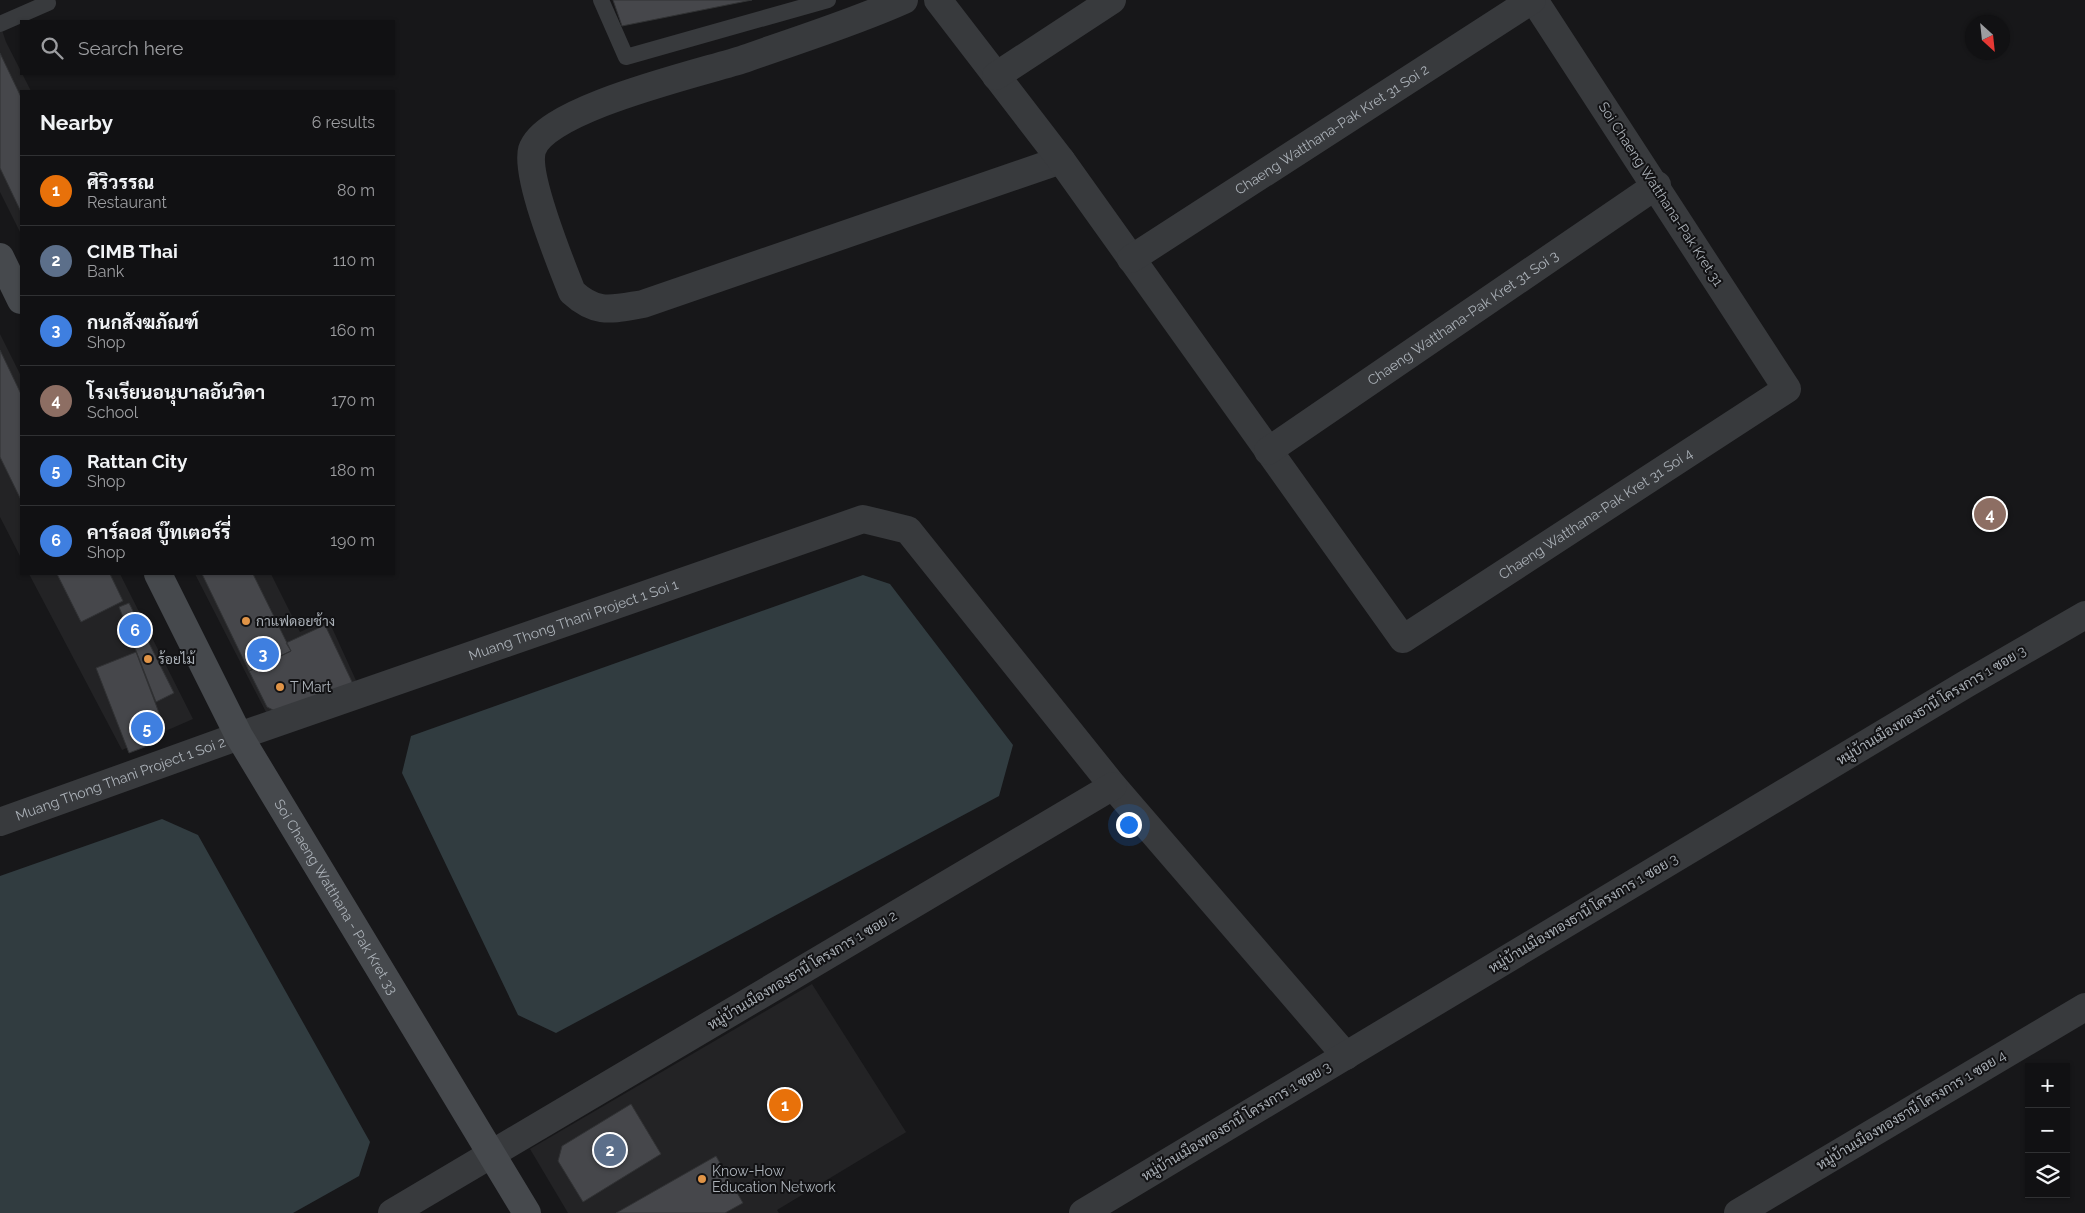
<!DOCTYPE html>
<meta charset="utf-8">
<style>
body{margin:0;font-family:Raleway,Sarabun,sans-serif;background:#1a1a1c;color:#f1f3f6}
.controls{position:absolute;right:15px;bottom:15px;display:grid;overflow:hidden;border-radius:0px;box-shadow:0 1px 4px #0004}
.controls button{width:45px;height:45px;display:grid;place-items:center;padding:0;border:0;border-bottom:1px solid #303133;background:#111113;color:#f1f3f6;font:25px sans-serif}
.compass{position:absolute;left:1965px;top:15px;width:45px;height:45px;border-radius:50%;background:#111113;box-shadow:0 1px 4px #0004;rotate:153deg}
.you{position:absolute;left:1128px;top:824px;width:18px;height:18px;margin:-12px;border:4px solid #fff;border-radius:50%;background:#1a73e8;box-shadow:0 0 0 8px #1a73e833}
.badge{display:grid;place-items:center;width:32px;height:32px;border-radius:50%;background:#e09447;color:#fff;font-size:16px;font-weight:700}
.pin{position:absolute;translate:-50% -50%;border:2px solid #fff;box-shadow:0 1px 5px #0006}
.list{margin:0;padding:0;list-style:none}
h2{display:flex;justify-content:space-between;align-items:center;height:65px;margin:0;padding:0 20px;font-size:21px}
h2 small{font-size:16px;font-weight:400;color:#9c9da0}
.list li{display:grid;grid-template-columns:32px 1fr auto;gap:15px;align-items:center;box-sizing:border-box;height:70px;padding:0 20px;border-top:1px solid #303133}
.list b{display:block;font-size:19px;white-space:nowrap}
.list p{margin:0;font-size:16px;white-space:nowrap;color:#9c9da0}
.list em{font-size:16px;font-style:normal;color:#9c9da0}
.icon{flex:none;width:28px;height:28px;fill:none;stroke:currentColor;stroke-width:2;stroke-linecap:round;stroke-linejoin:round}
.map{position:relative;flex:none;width:2085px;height:1213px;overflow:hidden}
.search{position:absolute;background:#111113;box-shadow:0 1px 4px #0004;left:20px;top:20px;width:375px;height:55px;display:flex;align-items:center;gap:12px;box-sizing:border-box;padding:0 18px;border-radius:0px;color:#9c9da0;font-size:19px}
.panel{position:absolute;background:#111113;box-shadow:0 1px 4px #0004;left:20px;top:90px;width:375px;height:485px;border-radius:0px}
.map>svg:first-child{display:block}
.built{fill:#232325}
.water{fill:#313c40}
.building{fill:#46474b;stroke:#313234}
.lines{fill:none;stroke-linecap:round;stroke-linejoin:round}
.lane{stroke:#383a3d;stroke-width:16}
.street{stroke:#383a3d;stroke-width:28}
.secondary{stroke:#46494d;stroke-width:28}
.poi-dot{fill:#e09447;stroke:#121214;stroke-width:2}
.labels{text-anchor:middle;stroke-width:4;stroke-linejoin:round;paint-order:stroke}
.street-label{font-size:14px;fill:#aab0b7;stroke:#121214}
.poi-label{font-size:14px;fill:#aab0b7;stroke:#121214;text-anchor:start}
</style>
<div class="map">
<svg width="2085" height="1213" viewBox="0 0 2085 1213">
<rect width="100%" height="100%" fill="#171719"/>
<path class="built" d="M0 24 6 42 31 91H21V234L0 192Z
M0 334 21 376V558L0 517Z
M29 574H120L193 719 122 750Z
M195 574H271L300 632 328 619 359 687 268 716Z
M812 984 906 1132 908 1131 777 1210 779 1213H568L530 1149Z"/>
<path class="water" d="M863 575 890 584 1013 745 999 796 556 1033 518 1015 402 773 411 736Z
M162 819 198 835 370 1142 359 1176 293 1213H0V876Z"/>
<path class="building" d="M613 0H752L622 26Z
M0 53 21 97V212L0 168Z
M0 350 21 394V500L0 457Z
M57 574H110L123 601 81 622Z
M202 574H253L291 651 249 671Z
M129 603 174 693 156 702 119 607Z
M325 625 354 686 275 711 267 707 249 671 291 651 286 643Z
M136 652 164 726 158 742 129 753 96 668Z
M631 1104 661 1154 583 1202 558 1161 562 1146Z
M716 1156 743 1203 725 1213H616Z"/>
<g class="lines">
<path class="lane" d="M601 0 626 57 828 0
M0 24 48 3"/>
<g class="street">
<path d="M904 0C853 23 797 40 744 59 701 73 545 108 532 150 525 176 561 264 572 292 597 315 612 309 643 304L1061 160"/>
<path id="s1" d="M938 0 1061 160 1403 639 1787 389 1534 0"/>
<path d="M996 76 1112 0"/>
<path id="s2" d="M1131 259 1532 0"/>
<path id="s3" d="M1268 451 1657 185"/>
<path id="s4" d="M0 822 239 736 863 519 908 530 1113 786 1346 1056"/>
<path d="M392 1213 1113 786"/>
<path d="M1083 1213 1966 684 2085 615"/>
<path d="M1738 1213 2085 1007"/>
</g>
<g class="secondary">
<path d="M0 257 21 300"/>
<path id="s5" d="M158 574 239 736 527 1213"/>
</g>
</g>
<g class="poi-dot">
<circle cx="246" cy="621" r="5"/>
<circle cx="148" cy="659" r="5"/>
<circle cx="280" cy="687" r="5"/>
<circle cx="702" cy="1179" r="5"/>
</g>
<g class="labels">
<g class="street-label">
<text dy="5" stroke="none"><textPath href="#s2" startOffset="239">Chaeng Watthana-Pak Kret 31 Soi 2</textPath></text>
<text transform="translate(1661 194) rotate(57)" y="5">Soi Chaeng Watthana-Pak Kret 31</text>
<text dy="5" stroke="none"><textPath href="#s3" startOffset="236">Chaeng Watthana-Pak Kret 31 Soi 3</textPath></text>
<text dy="5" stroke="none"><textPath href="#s1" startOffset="1020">Chaeng Watthana-Pak Kret 31 Soi 4</textPath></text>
<text dy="5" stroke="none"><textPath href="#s4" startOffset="608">Muang Thong Thani Project 1 Soi 1</textPath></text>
<text transform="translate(1931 705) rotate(-31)" y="5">หมู่บ้านเมืองทองธานี โครงการ 1 ซอย 3</text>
<text dy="5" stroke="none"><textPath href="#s4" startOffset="128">Muang Thong Thani Project 1 Soi 2</textPath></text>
<text dy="5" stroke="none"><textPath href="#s5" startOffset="369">Soi Chaeng Watthana - Pak Kret 33</textPath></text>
<text transform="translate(1583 913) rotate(-31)" y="5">หมู่บ้านเมืองทองธานี โครงการ 1 ซอย 3</text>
<text transform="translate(802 970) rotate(-31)" y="5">หมู่บ้านเมืองทองธานี โครงการ 1 ซอย 2</text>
<text transform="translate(1911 1110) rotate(-31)" y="5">หมู่บ้านเมืองทองธานี โครงการ 1 ซอย 4</text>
<text transform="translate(1236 1121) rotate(-31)" y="5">หมู่บ้านเมืองทองธานี โครงการ 1 ซอย 3</text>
</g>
<g class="poi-label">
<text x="256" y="626">กาแฟดอยช้าง</text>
<text x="158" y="664">ร้อยไม้</text>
<text x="290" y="692">T Mart</text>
<text x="712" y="1176">Know-How<tspan x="712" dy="16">Education Network</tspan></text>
</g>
</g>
</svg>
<div class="controls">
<button>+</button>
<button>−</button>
<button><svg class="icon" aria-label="layers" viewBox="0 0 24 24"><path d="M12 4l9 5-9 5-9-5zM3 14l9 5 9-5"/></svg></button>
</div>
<svg class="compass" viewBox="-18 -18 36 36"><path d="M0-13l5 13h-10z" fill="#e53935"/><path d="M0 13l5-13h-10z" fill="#9c9da0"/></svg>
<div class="you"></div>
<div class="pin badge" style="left:785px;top:1105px;background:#e8710a">1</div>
<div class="pin badge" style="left:610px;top:1150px;background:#5c6f8a">2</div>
<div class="pin badge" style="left:263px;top:654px;background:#3f7fe0">3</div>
<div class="pin badge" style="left:1990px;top:514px;background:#8d6e63">4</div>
<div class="pin badge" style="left:147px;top:728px;background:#3f7fe0">5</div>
<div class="pin badge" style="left:135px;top:630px;background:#3f7fe0">6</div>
<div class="search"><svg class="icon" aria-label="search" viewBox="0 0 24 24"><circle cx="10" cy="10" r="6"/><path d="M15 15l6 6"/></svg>Search here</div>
<section class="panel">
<h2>Nearby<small>6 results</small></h2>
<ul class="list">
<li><span class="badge" style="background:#e8710a">1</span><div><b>ศิริวรรณ</b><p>Restaurant</p></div><em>80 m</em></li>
<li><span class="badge" style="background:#5c6f8a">2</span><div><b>CIMB Thai</b><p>Bank</p></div><em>110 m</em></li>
<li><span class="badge" style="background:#3f7fe0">3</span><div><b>กนกสังฆภัณฑ์</b><p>Shop</p></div><em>160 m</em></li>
<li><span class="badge" style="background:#8d6e63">4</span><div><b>โรงเรียนอนุบาลอันวิดา</b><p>School</p></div><em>170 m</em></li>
<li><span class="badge" style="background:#3f7fe0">5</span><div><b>Rattan City</b><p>Shop</p></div><em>180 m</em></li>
<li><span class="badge" style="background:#3f7fe0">6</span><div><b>คาร์ลอส บู๊ทเตอร์รี่</b><p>Shop</p></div><em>190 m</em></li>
</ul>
</section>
</div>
